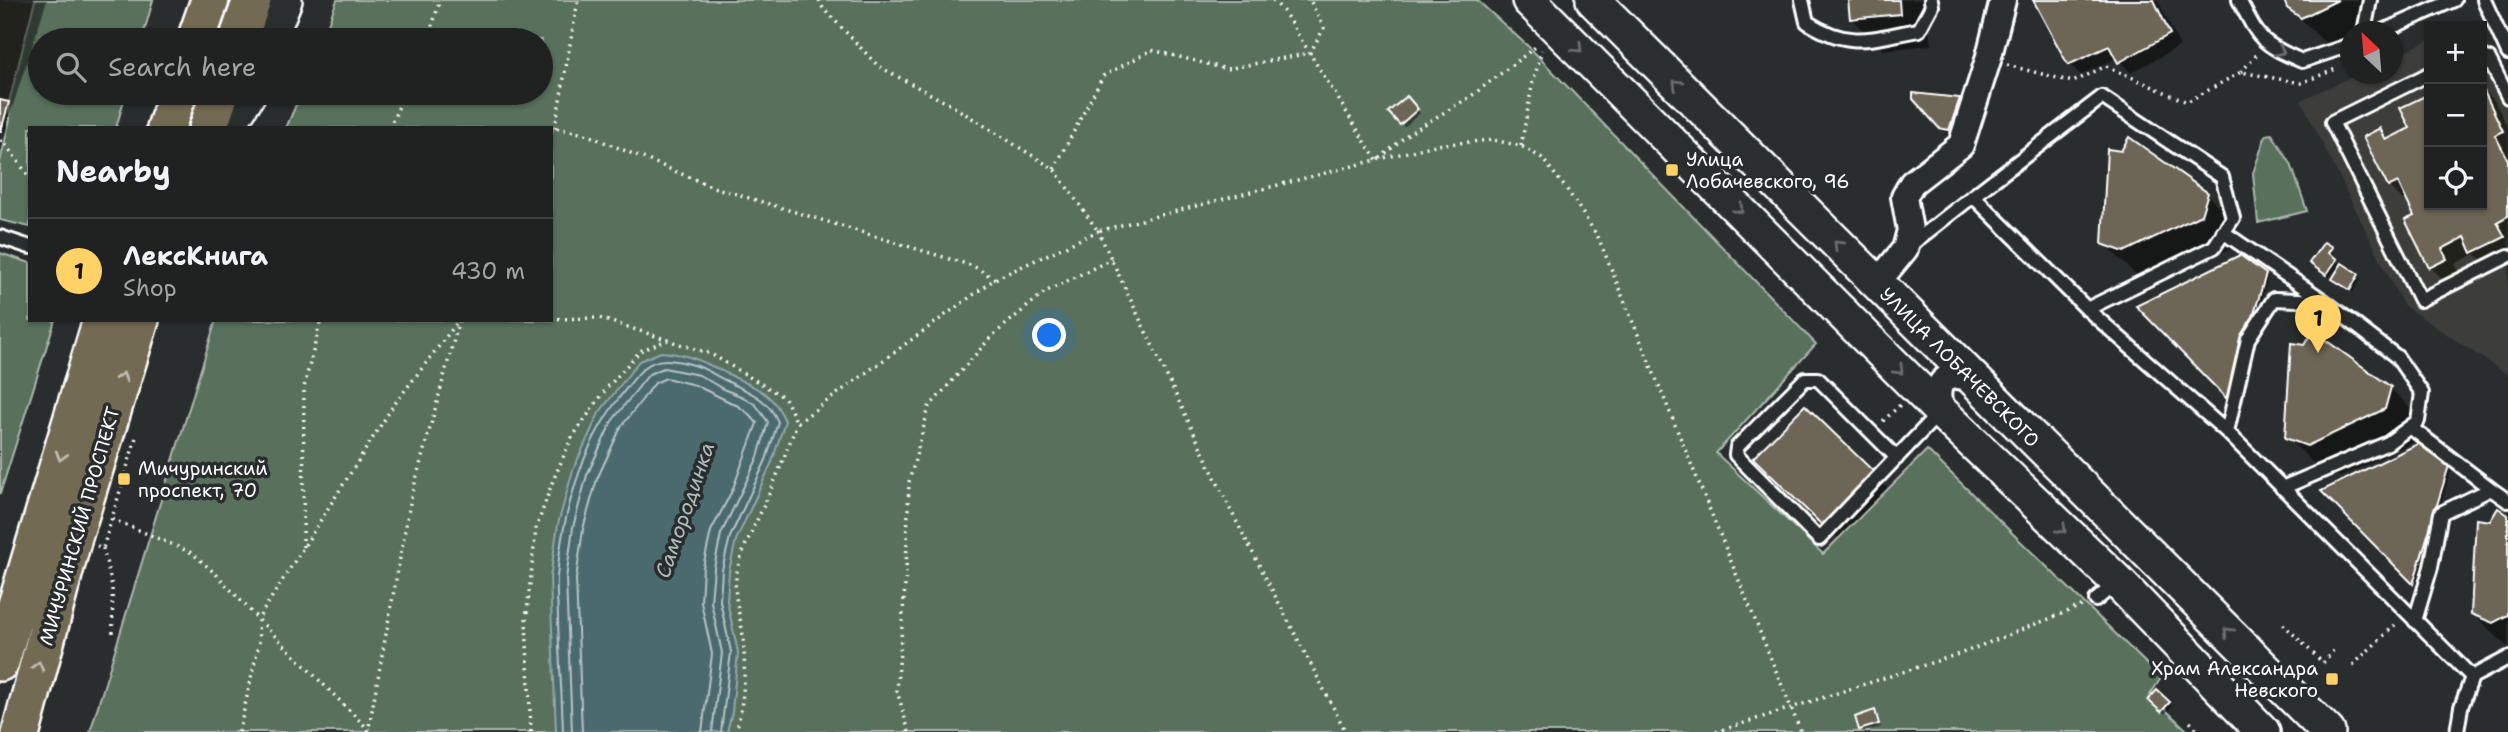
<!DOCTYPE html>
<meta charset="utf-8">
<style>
body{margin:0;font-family:"Shantell Sans",sans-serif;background:#2d2f2f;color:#f1f3f6}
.controls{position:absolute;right:21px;top:21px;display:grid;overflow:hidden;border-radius:0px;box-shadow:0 2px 5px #0004}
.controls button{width:63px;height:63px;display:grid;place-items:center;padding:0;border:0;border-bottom:2px solid #3d3f40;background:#202222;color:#f1f3f6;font:35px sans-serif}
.compass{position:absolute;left:2340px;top:21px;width:63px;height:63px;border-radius:50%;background:#202222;box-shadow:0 2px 5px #0004;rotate:334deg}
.you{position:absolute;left:1050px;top:336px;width:24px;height:24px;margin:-18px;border:5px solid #fff;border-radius:50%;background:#1a73e8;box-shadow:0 0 0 10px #1a73e833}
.badge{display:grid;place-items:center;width:46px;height:46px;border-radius:50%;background:#ffd166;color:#111;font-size:23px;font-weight:700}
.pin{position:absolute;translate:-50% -58px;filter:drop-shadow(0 2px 4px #0008)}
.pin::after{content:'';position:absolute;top:37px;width:24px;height:21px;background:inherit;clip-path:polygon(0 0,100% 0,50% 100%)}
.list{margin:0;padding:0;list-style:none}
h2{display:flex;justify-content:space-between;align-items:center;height:91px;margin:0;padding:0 28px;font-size:30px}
h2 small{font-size:23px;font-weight:400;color:#a2a4a5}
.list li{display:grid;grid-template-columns:46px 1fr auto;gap:21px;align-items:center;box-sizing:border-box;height:105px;padding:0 28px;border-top:2px solid #3d3f40}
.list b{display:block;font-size:26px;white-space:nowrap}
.list p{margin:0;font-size:23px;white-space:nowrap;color:#a2a4a5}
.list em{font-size:23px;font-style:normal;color:#a2a4a5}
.icon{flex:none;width:38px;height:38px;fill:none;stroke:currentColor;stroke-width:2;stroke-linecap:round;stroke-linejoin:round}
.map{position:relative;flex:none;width:2508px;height:732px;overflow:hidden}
.search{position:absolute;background:#202222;box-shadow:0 2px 5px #0004;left:28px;top:28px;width:525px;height:77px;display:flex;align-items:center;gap:18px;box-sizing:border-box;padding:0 24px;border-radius:38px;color:#a2a4a5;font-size:26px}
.panel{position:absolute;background:#202222;box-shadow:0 2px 5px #0004;left:28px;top:126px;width:525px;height:196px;border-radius:0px}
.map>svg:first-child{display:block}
.built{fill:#3e3e3a}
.green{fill:#59705c;stroke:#acb8ae;stroke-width:2}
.water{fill:#4c6a6e;stroke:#94a6a8;stroke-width:2}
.shadow{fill:#0007}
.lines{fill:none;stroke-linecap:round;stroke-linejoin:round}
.shore{stroke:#b7c3c5;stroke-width:2}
.building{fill:#6d6555;stroke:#fff;stroke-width:2}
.lane-casing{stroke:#fff;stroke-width:18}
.street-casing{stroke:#fff;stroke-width:30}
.secondary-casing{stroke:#fff;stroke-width:38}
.primary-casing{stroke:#fff;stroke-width:42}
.path{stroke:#fff;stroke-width:3.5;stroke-dasharray:2 5;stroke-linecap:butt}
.lane{stroke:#2a2d2e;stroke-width:12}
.street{stroke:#2a2d2e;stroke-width:24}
.secondary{stroke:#2a2d2e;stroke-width:33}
.primary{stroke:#736b52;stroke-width:37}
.oneway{stroke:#6a6c6d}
.oneway2{stroke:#c0bcb1}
.poi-dot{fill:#ffd166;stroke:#2a2d2e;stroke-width:2.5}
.labels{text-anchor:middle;stroke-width:7;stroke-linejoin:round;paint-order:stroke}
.poi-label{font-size:19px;fill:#fff;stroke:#2a2d2e;text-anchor:start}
.street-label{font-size:19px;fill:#fff;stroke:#2a2d2e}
.water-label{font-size:21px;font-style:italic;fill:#aebcbe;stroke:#2a2d2e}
</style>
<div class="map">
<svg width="2508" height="732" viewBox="0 0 2508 732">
<rect width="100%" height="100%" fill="#2a2d2e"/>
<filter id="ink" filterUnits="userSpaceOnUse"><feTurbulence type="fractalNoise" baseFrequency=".0143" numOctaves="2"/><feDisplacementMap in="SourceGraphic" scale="14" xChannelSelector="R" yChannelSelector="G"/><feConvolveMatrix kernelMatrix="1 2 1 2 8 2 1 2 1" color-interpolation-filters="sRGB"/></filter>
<g filter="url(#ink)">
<path class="built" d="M0 0H35L1 131H0Z
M2482 35 2508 87V375L2403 305 2301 100 2358 74H2392L2393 57 2429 40V205H2482Z"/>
<path class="green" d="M35 0H153L142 40H40V93H126L116 128H30V227L0 220V162L10 119 9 102Z
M337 0H1477L1531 49 1816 344 1716 453 1823 554 1927 450 2161 678 2150 695 2189 732H90L216 320H551V128H286L301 93H541V40H322Z
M2272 134 2291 164 2307 211 2258 223 2253 173 2266 135Z
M0 253 30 263V320H55L0 494Z"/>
<path class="water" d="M661 352C689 354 704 362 728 374 755 388 772 391 785 421L772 462 736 540 729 571 727 601 738 652 732 712 727 732H556L550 578 558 524 573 470 599 413 639 361Z"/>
<path class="shadow" d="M0 0H47L4 133 0 132Z
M1849 0H1926L1931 45 1883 50 1851 19Z
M2035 0H2158L2180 46 2131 73 2117 58 2081 75 2069 64Z
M2286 0H2361L2373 24 2369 32H2350V41L2334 49 2321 39 2289 7Z
M2482 88 2494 100 2508 128V257L2489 267 2475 254 2455 264 2460 274 2445 282 2430 267 2417 217 2408 199 2404 201 2389 186 2380 130 2390 140 2413 129 2403 109 2429 96V205H2482Z
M1407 99 1420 113 1404 127 1391 112Z
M1959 99 1966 107 1957 136 1948 135 1940 127Z
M2207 195 2239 227 2233 247 2156 283 2136 275 2104 243Z
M2325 244 2334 252 2331 257 2339 264 2330 277 2315 266Z
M2343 266 2361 279 2353 292 2338 282Z
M2264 275 2268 278 2232 401 2139 307Z
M2390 388 2422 420 2416 441 2340 477 2319 469 2287 437Z
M1805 407 1887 488 1838 538 1756 458Z
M2453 464 2417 585 2324 491Z
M2508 517V647L2473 614Z
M2157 692 2172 706 2165 714 2150 700Z
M1875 712 1881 727 1863 732 1860 729Z"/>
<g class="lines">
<path class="shore" d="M563 732C562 695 559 657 558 620 558 606 556 591 557 577 562 516 581 447 619 398 646 363 650 352 697 366 707 369 716 376 725 380 747 392 768 397 778 422L766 460 730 537 722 570 720 601 731 652 721 732
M572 732 566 579 573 527 587 475 612 421 649 374 664 368 699 375 723 389 743 397 756 405 768 422 758 457 721 534 714 568 711 602 722 653 712 732
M582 732 576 579 583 529 597 479 621 427 655 383 666 378 695 385 738 406 749 414 757 423 732 491 711 531 703 567 701 602 712 654 702 732"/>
</g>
<path class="building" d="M1848 0H1899L1900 14 1850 19Z
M2033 0H2154L2170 34 2118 63 2109 46 2068 65Z
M2284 0H2338L2301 18 2287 8Z
M2482 87 2503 131 2495 135 2508 160V216L2497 222 2505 237 2472 253 2465 237 2442 249 2447 259 2429 268 2405 220 2414 216 2398 182 2388 187 2363 137 2380 128 2386 140 2410 128 2400 108 2429 94V205H2482Z
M1913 93 1960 98 1949 130 1939 128 1913 99Z
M1407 96 1418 109 1400 125 1388 112Z
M0 100 9 102 1 131H0Z
M2129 137 2208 193 2201 215 2124 252 2102 244 2107 149 2121 151Z
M2324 242 2332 247 2328 253 2337 259 2326 275 2309 263Z
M2240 255 2266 274 2228 400 2136 306Z
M2342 263 2359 274 2350 290 2332 279Z
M2313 331 2391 387 2385 409 2307 446 2285 438 2291 343 2304 345Z
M1805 405 1874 472 1822 525 1753 458Z
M2426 440 2451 459 2413 584 2321 491Z
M2498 508 2508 515V615L2493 623 2471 614 2476 519 2490 521Z
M2157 690 2170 702 2161 712 2148 700Z
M1875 710 1879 724 1859 730 1855 717Z"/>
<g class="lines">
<defs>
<path id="lane" d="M1802 0 1807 22C1851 50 1871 38 1919 30L1932 6 1931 0
M2239 0C2260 40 2260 43 2302 61L2350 45
M2484 0 2508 53
M2364 32 2370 0
M2381 32 2454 0
M2482 56 2489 59 2508 97
M2429 74 2332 122 2420 300 2508 256
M1973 196 2102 97 2222 177 2233 218 2214 247 2087 309
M2223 232 2324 301
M0 237 30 247
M1908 247 1973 196 2087 309 2227 432 2472 677 2508 658
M2410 427 2491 489
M2227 432 2248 339 2274 299 2324 301 2397 357 2422 393 2418 421 2388 443 2282 488
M1897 458 1818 379H1805L1737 447 1736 455 1819 539 1940 412
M2096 600 2117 582
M2415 621 2431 567 2441 513 2491 489 2508 501
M2457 732 2461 707 2472 677"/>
<path id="street" d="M1876 284 1905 249 1910 230 1904 197 1912 183 1961 145 1988 60 2003 0
M1941 412C1933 383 1943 370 1973 379"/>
<path id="secondary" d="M1529 0 1941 412 2117 581 2263 732
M1593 0 2328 732
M269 40 285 0
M227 128 249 93"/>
<path id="primary" d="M196 40 210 0
M238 40 252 0
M166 128 178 93
M208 128 220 93
M0 662 102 320
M21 732 73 537 140 320"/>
</defs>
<use href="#lane" class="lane-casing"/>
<use href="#street" class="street-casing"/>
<use href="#secondary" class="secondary-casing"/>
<use href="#primary" class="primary-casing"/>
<path class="path" d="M819 0 823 8 878 66 951 105 1054 169 1098 231 1435 145 1493 140 1521 146 1542 158 1568 191 1598 237 1801 732
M1273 0 1284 12 1377 161 1408 134 1470 97 1538 45
M428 40 440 0
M2007 65 2073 82 2106 66 2187 102 2241 72 2301 83 2336 69
M2241 72 2258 53
M389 128 405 93
M555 128 578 0
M551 131 555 128 585 134 713 187 973 266 995 279
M0 141 4 142 30 178
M1521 146 1532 86 1542 50
M1054 169 1103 76 1152 50 1227 69 1310 53 1324 28 1310 0
M551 319 599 318 665 339
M1883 421 1900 405
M112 519 192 553 217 575 258 619 369 730
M97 546 103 548 137 434
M303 547 304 387 321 320
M103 548 112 586 113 634
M2283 624 2323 663 2336 647
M2353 665 2397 623
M2190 722 2200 732
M239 732 259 643 258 619 393 406 459 320
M368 732 411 498 459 321
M531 732 526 621 536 529 552 483 571 439 606 389 640 351 667 340 711 354 785 398 797 423 995 279 1098 231 1230 509 1346 732
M736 732C744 701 746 668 743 636 741 617 733 598 736 578 739 553 755 526 765 503 777 477 787 450 797 423
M909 732 897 691 906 572 909 482 929 407 992 336 1045 292 1112 259
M1716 732 1965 652 2084 605"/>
<use href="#lane" class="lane"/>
<use href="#street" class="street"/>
<use href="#secondary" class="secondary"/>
<use href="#primary" class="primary"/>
</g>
<defs><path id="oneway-chevron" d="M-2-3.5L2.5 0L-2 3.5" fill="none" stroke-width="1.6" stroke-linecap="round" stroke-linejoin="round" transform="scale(1.75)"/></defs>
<g class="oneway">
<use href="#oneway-chevron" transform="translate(1578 48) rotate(45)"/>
<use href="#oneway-chevron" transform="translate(2280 51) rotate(26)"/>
<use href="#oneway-chevron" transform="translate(1677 84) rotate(-135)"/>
<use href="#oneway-chevron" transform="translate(1739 209) rotate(45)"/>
<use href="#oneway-chevron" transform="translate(1838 245) rotate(-135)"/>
<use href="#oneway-chevron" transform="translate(1899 370) rotate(45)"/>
<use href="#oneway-chevron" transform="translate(2062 529) rotate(44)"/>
<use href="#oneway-chevron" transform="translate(2228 632) rotate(-135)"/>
</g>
<g class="oneway2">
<use href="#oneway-chevron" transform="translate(122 377) rotate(-73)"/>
<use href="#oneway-chevron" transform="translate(61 456) rotate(107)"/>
<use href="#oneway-chevron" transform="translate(38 666) rotate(-75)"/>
</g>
</g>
<g class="poi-dot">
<rect x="1665" y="163" width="14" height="14" rx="3.5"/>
<rect x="117" y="472" width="14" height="14" rx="3.5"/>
<rect x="2325" y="672" width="14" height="14" rx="3.5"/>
</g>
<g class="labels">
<g class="poi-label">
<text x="1686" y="166">Улица<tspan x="1686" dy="22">Лобачевского, 96</tspan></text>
<text x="138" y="475">Мичуринский<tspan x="138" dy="22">проспект, 70</tspan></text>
<text x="2318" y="675" text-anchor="end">Храм Александра<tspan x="2318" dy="22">Невского</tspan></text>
</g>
<g class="street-label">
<text transform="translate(1960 367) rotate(45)" y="7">УЛИЦА ЛОБАЧЕВСКОГО</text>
<text transform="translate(79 526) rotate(-74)" y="7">МИЧУРИНСКИЙ ПРОСПЕКТ</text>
</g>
<g class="water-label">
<text transform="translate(685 510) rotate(-71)" y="7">Самородинка</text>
</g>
</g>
</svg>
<div class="controls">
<button>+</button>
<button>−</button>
<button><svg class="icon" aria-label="locate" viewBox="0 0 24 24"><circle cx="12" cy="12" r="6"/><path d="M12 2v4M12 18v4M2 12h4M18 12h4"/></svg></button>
</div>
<svg class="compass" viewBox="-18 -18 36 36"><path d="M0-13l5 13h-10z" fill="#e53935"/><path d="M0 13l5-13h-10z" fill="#a2a4a5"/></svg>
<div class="you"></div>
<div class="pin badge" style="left:2318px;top:353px">1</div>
<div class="search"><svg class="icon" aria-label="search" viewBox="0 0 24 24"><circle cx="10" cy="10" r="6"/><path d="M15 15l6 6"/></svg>Search here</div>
<section class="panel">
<h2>Nearby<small></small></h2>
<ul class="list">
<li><span class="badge">1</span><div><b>ЛексКнига</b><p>Shop</p></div><em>430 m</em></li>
</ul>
</section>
</div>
